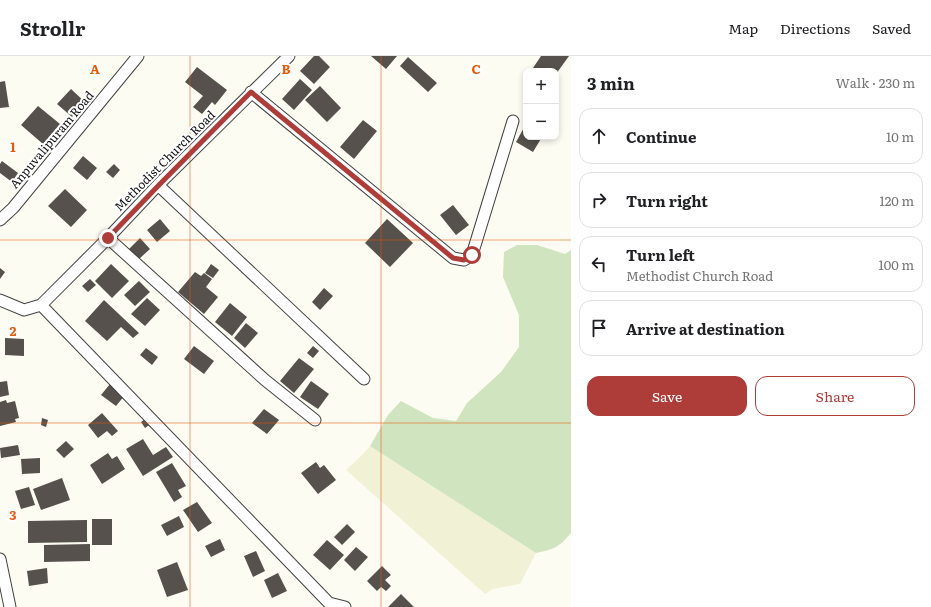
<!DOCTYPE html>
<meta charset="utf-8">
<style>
body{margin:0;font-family:Literata,serif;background:#f6f6f6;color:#202124}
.controls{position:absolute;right:12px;top:12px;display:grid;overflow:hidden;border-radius:8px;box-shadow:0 2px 6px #0003}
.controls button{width:36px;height:36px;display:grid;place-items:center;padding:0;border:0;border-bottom:1px solid #e0e0e0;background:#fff;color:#202124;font:20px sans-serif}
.stop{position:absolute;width:12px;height:12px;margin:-9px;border:3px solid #ae3c38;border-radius:50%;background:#fff}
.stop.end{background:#ae3c38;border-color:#fff;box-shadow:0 1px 4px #0008}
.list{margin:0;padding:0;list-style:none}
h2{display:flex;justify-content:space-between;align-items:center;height:52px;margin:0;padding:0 16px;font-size:17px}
h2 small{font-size:13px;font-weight:400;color:#757577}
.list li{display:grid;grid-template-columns:26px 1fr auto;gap:12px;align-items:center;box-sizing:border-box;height:56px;margin:0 8px 8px;padding:0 8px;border:1px solid #e0e0e0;border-radius:12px}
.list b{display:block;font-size:15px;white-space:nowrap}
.list p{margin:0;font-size:13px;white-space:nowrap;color:#757577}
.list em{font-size:13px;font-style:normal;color:#757577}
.actions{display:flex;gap:8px;padding:12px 16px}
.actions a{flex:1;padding:9px 0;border:1px solid #ae3c38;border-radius:12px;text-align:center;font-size:14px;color:#ae3c38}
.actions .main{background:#ae3c38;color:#fff}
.icon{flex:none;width:22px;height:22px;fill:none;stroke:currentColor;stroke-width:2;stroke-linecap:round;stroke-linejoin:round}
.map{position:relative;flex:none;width:571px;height:551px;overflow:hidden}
header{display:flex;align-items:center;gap:24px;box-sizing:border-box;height:56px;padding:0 20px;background:#fff;border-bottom:1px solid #e0e0e0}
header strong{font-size:19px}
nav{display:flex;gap:22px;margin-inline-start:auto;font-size:14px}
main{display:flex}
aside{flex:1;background:#fff}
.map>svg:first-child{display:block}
.farmland{fill:#f1f1d5}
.green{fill:#cfe4bf}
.building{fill:#56514c}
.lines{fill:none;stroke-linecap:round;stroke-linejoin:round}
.minor-casing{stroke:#424242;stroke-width:13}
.minor{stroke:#fff;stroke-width:11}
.route{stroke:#ae3c38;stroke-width:5}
.grid{fill:none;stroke:#e8590c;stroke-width:1;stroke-opacity:0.55}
.labels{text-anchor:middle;stroke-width:4;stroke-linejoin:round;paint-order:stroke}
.street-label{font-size:12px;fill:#0f0f0f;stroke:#fff}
.grid-label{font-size:13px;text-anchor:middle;font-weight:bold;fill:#e8590c;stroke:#fff;stroke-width:4;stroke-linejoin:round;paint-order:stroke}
</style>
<header>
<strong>Strollr</strong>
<nav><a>Map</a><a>Directions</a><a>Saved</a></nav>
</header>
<main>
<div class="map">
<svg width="571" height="551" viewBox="0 0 571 551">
<rect width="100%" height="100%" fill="#fdfcf2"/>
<path class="farmland" d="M370 390 536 497 520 528 493 533 485 538 346 414 362 399Z"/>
<path class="green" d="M517 189H537L565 198 571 194V477C558 492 555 493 536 497L370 390 388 359 401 345 433 362 456 365 467 347 501 316 519 291V259L503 221 504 196Z"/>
<path class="building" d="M314 0H319L330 11 314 28 300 15Z
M371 0H397L386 13Z
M541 0H569L556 18V15H537L533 12Z
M408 1 437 27 428 36 400 10Z
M197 11 227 34 215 49 212 46 202 58 193 51 203 40 185 26Z
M300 23 312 34 294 54 282 43Z
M5 25 9 51 0 52V26Z
M320 30 341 52 327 66 305 44Z
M71 33 86 47 72 61 57 48Z
M38 50 60 68 43 88 21 69Z
M363 64 377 75 354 103 340 91Z
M526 68V81H542L533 96 516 86Z
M83 100 97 112 87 124 73 112Z
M2 105 18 117 12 126 0 117V108Z
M114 108 120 114 113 122 106 116Z
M65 133 87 154 71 171 48 150Z
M453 149 469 169 456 179 440 159Z
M160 163 170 175 157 186 147 174Z
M387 163 413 187 390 211 365 187Z
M140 182 150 193 139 203 129 193Z
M111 208 129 225 112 242 95 225Z
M211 208 219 214 213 222 205 217Z
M0 212 5 216 0 223Z
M195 216 201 220 204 217 212 223 206 231 218 241 204 258 178 236Z
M90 223 96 229 88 236 82 230Z
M139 225 150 236 135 250 124 239Z
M324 232 333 240 320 254 312 246Z
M147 242 160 254 145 270 131 258Z
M104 244 139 277 133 282 121 271 107 285 85 265Z
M230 247 247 261 232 280 215 266Z
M246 267 258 277 245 292 234 282Z
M5 282 24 283V300L5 299Z
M194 290 214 305 204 318 184 303Z
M313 290 319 295 313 302 307 297Z
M146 292 158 301 152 309 140 299Z
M299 302 314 313 294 337 280 325Z
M7 325 9 339 0 341V326Z
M311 325 329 338 318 353 300 341Z
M110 328 125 339 116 350 101 339Z
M6 344 7 347 15 345 19 362 15 363 16 366 0 370V346Z
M264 353 279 364 267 378 252 367Z
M102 357 118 375 112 380 107 375 98 382 88 369Z
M148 361 152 367 145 372 141 366Z
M42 362 48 364 46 371 41 369Z
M143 383 153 399 166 391 173 401 143 420 126 393Z
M66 385 74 393 64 402 56 394Z
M18 389 20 399 1 402 0 392Z
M108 397 112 403 117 400 125 413 102 428 90 409Z
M40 402V417L22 418 21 403Z
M316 406 320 412 324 409 336 424 318 438 301 417Z
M172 407 186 430 178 434 182 441 174 446 156 416Z
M62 422 70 444 41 454 33 433Z
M29 431 35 449 21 453 15 435Z
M197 446 212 467 198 476 183 454Z
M179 460 184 471 167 480 161 469Z
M92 463H112V489H92Z
M87 464V486L28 487V465Z
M347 468 355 476 342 489 334 481Z
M220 483 225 494 211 501 205 490Z
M327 484 344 499 330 514 313 499Z
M90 488V505L44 506V489Z
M356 491 368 501 355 515 344 504Z
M256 495 265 515 253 521 244 500Z
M177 506 188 534 167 541 157 514Z
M382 510 391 519 385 524 391 530 386 535 381 531 377 535 367 525Z
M47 512 48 527 29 530 27 515Z
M278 517 287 535 272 542 264 524Z
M401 538 414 551H388Z"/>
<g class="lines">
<defs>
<path id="minor" d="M251 36 453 202 464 204 472 199 513 65
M158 129 364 323
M0 164 13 152 138 0
M108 182 265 324 315 364
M0 244 24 254 41 249 108 182 158 129 289 0
M41 249 329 547 345 551
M0 503 10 551"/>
</defs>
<use href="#minor" class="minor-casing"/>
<use href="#minor" class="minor"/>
</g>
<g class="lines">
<path class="route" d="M108 182 158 130 251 36 453 202 464 204 472 199"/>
</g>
<path class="grid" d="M190 0V551M381 0V551M0 184H571M0 367H571"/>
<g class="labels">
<g class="street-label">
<text transform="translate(52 84) rotate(-50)" y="4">Anpuvalipuram Road</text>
<text transform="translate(165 105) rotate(-45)" y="4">Methodist Church Road</text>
</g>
</g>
<g class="grid-label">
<text x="95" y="18">A</text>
<text x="286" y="18">B</text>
<text x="476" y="18">C</text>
<text x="13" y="96">1</text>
<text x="13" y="280">2</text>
<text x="13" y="464">3</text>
</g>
</svg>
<div class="controls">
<button>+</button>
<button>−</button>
</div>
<div class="stop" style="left:472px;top:199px"></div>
<div class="stop end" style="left:108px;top:182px"></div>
</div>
<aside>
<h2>3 min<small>Walk · 230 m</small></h2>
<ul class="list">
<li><svg class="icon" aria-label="ahead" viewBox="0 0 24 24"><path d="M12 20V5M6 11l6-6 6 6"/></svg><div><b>Continue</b></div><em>10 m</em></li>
<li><svg class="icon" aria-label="right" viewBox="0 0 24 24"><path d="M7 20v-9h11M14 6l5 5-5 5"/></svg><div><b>Turn right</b></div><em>120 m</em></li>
<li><svg class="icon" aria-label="left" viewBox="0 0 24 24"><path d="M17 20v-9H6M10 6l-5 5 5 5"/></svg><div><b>Turn left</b><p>Methodist Church Road</p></div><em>100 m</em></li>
<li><svg class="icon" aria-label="arrive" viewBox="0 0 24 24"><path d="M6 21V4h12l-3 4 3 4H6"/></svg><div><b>Arrive at destination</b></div></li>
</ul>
<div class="actions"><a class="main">Save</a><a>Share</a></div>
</aside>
</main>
